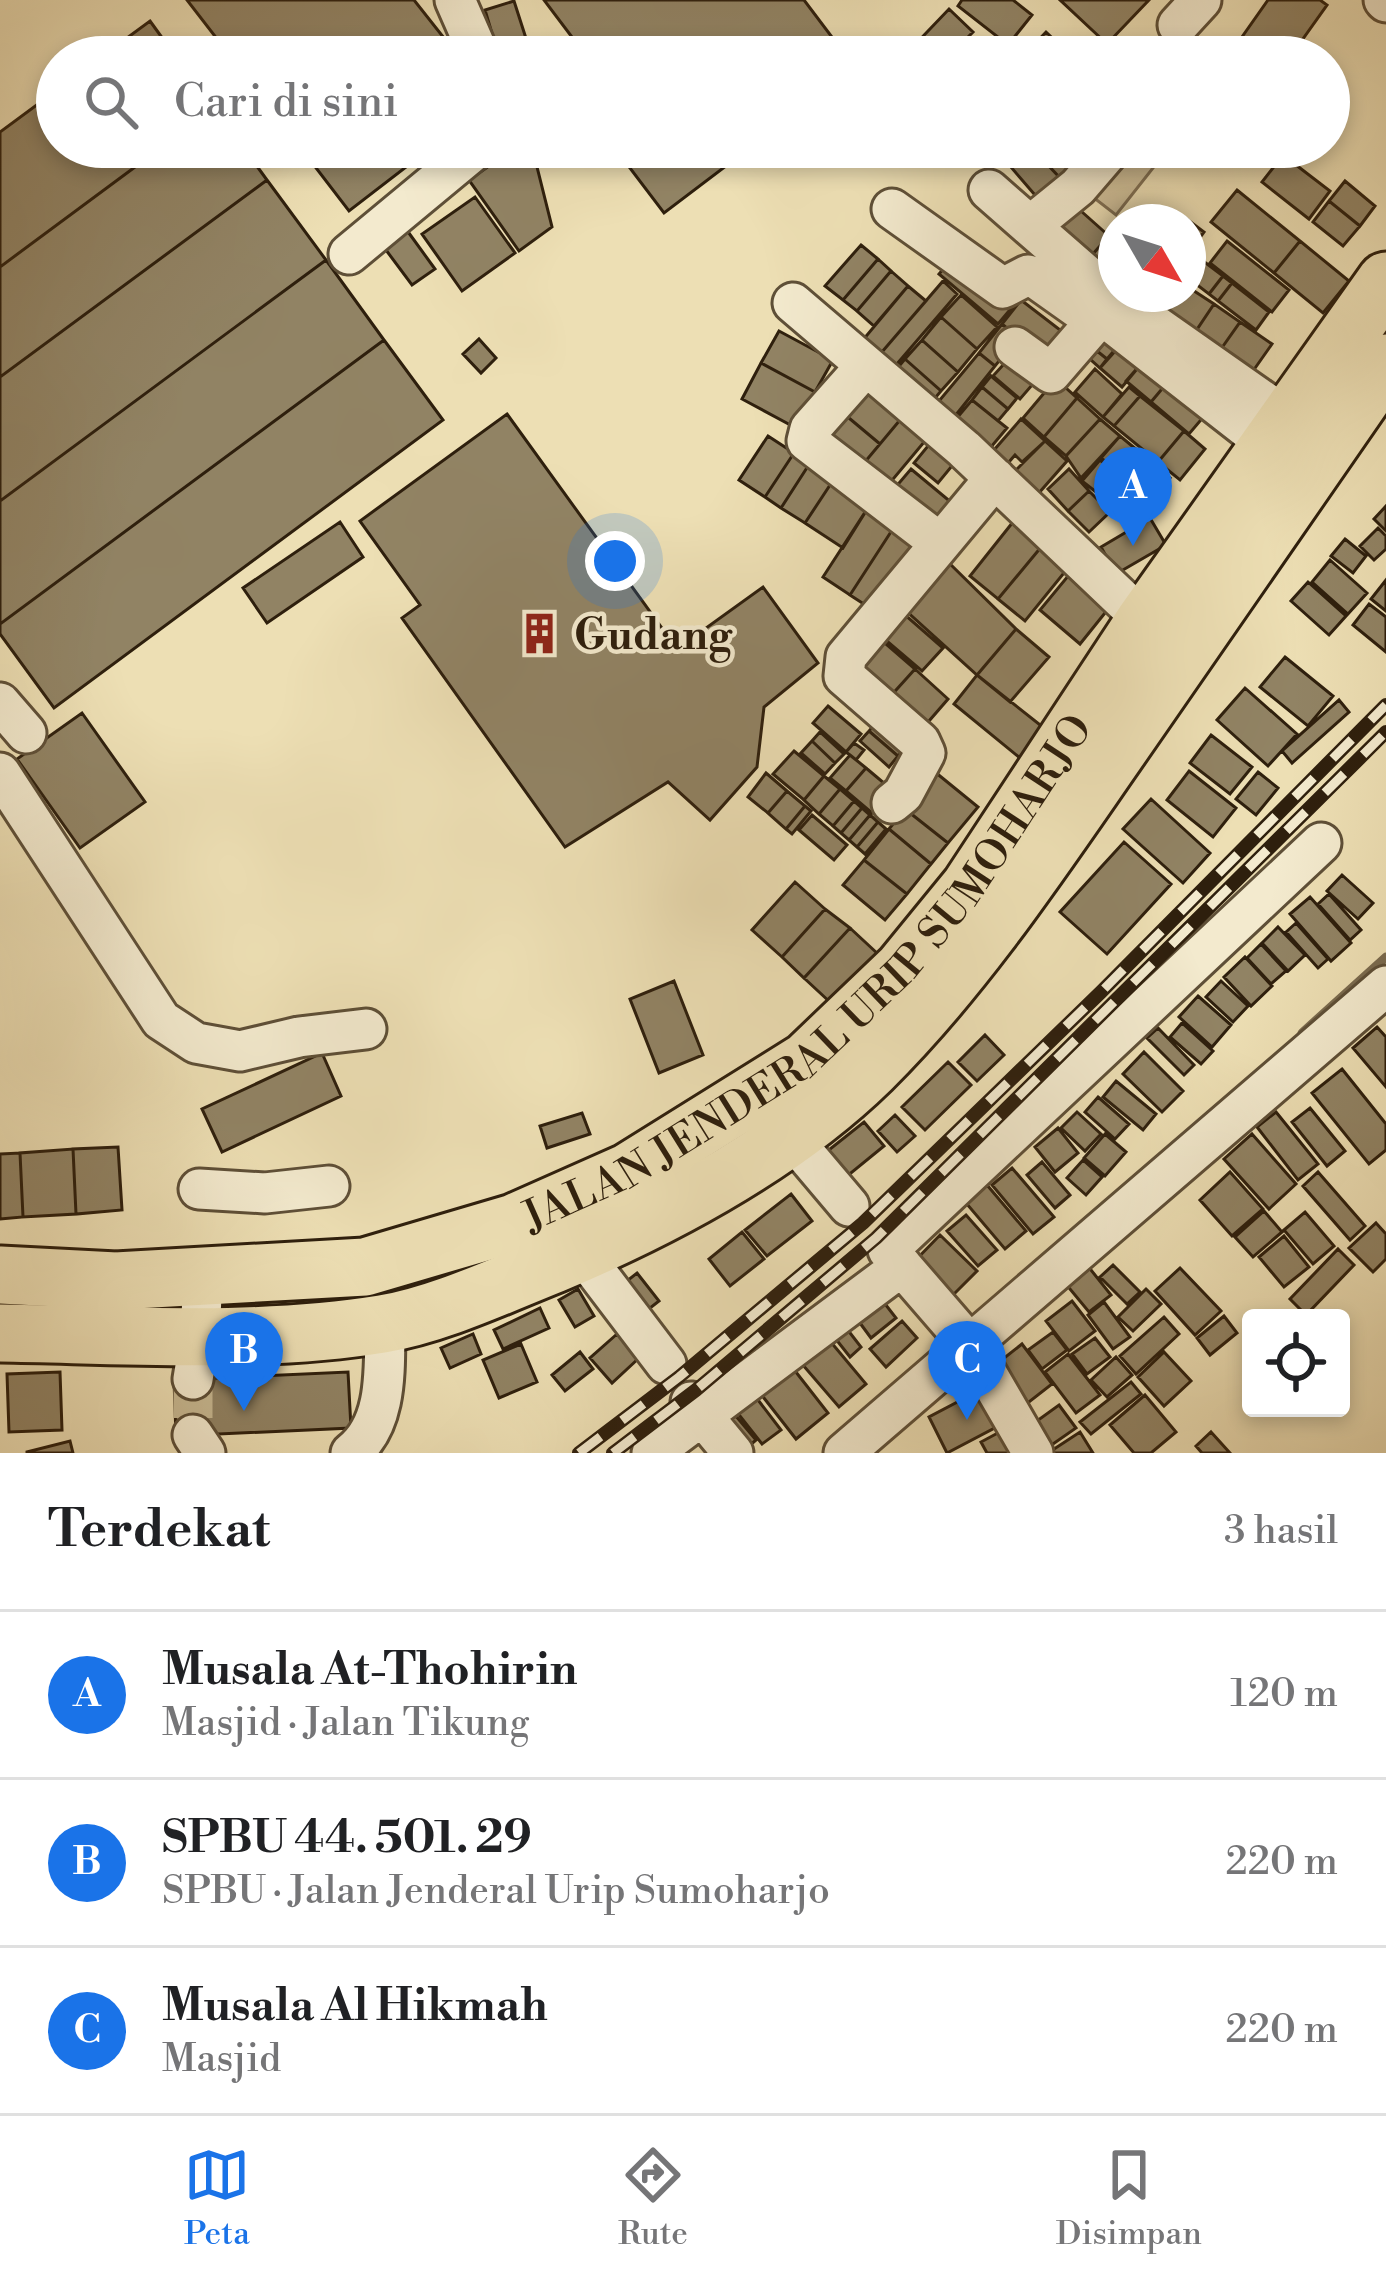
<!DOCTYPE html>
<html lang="id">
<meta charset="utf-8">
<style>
body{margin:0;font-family:"Libre Bodoni",serif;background:#f2f2f2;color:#202124}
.controls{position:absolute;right:36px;bottom:36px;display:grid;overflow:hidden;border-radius:12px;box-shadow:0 6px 18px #0003}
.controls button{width:108px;height:108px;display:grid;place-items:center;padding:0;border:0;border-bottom:3px solid #e0e0e0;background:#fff;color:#202124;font:60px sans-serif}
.compass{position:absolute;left:1098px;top:204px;width:108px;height:108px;border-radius:50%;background:#fff;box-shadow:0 6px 18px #0003;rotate:129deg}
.you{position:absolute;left:615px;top:561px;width:42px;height:42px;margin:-30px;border:9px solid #fff;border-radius:50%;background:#1a73e8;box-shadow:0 0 0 18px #1a73e833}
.badge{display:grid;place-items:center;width:78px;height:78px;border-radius:50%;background:#1a73e8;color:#fff;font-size:39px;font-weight:700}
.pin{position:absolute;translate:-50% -99px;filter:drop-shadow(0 3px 6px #0008)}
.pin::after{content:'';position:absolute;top:63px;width:42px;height:36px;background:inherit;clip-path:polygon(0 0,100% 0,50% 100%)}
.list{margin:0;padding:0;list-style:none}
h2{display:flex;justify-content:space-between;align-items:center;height:156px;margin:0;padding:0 48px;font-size:51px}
h2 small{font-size:39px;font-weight:400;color:#757577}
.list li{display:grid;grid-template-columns:78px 1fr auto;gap:36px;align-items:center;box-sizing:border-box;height:168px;padding:0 48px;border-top:3px solid #e0e0e0}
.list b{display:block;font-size:45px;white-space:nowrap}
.list p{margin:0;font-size:39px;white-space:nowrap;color:#757577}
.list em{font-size:39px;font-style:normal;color:#757577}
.icon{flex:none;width:66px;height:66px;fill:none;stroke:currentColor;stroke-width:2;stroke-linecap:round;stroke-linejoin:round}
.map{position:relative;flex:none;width:1386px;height:1453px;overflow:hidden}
.search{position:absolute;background:#fff;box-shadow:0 6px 18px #0003;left:36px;right:36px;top:36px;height:132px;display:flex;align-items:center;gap:30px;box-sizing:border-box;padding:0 42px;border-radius:66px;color:#757577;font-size:45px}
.sheet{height:660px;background:#fff}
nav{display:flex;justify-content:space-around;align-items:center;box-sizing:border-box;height:168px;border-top:3px solid #e0e0e0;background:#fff;font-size:33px;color:#757577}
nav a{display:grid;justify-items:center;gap:6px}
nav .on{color:#1a73e8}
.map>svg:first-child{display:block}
.green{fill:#cdbe98;stroke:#7e6e52;stroke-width:3}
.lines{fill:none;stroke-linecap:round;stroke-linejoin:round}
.stream{stroke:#7a6b4f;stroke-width:9}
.building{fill:#918364;stroke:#2e1f0d;stroke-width:3}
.minor-tunnel{stroke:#c7b993;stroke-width:39;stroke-dasharray:39 20;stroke-linecap:butt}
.minor-casing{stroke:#5e4f37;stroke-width:45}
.highway-casing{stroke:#2e1f0d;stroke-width:63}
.minor{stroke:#f3eace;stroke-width:39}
.highway{stroke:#eddfb4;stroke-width:57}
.rail-casing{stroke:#2e1f0d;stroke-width:14}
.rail{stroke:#f3eace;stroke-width:9;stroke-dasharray:27;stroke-linecap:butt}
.labels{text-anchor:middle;stroke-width:9;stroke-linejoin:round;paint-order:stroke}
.poi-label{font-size:42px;font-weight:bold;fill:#2e1f0d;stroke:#f3eace;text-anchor:start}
.street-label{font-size:42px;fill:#2e1f0d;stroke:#f3eace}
</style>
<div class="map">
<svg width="1386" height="1453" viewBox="0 0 1386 1453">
<rect width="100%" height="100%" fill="#eddfb4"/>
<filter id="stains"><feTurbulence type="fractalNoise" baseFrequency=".00167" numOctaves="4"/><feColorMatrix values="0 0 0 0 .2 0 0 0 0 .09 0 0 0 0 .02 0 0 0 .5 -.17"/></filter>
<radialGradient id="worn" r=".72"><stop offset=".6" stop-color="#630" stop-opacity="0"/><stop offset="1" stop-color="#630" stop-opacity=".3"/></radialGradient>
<path class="green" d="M1127 147 1153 168 1116 215 1089 194Z"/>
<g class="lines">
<path class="stream" d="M1302 1033 1386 957"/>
</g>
<path class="building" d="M187 0H414L459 57H231Z
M544 0H804L847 57H563L578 45Z
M962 0H1013L1032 15 1008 45 958 6Z
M1060 0H1149L1107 44Z
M1268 0H1320L1327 5 1290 57H1235L1230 54Z
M514 1 532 57H499L485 10Z
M949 9 973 32 948 57H913L908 52Z
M150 21 176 57H101Z
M1046 32 1067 52 1062 57H1022Z
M57 90V147H162L0 267V132Z
M162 147H243L267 180 0 377V267Z
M300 147H432L349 211Z
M516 147H532L552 227 519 251 469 180Z
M614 147H751L664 213Z
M1018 147H1031L1061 179 1035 195 1004 159Z
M1031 147H1074L1084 160 1061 179Z
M1283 155 1330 191 1309 219 1262 182Z
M267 180 326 260 0 501V377Z
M1345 181 1375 206 1360 226 1329 201Z
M1237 190 1300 241 1274 273 1211 222Z
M475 197 515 253 462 291 422 234Z
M1329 201 1360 226 1343 246 1313 222Z
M1072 203 1109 236 1091 256 1053 223Z
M1184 217 1204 232 1188 254V222H1180Z
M406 229 435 269 412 285 383 246Z
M1109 236 1116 242V278L1091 256Z
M1227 241 1289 290 1272 312 1210 263Z
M1300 241 1349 281 1323 313 1274 273Z
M861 245 878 259 843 300 825 286Z
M1194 254 1223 276 1209 294 1188 278V261Z
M955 255 1014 305 998 324 939 274Z
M878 259 891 271 857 311 843 300Z
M326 260 384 340 0 624V501Z
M891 271 908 286 874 326 857 311Z
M1223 276 1232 283 1218 301 1209 294Z
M943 281 957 294 884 379 869 367Z
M1232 283 1269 312 1256 330 1218 301Z
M908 286 926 301 869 367 852 353Z
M1188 287 1214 304 1196 331 1146 298 1149 294H1188Z
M961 295 997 327 977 349 941 317Z
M1021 300 1064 333 1044 358 1002 324Z
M1214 304 1240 322 1221 349 1196 331Z
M941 317 977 349 958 372 922 340Z
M1240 322 1272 344 1253 371 1221 349Z
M1002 324 1018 338 995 366 979 353Z
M1115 330 1124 339 1107 359 1097 351Z
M779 331 833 360 815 392 761 363Z
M479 339 496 358 481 373 463 354Z
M1126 339 1147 357 1122 387 1100 368Z
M384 340 443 420 54 708 0 634V624Z
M922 340 958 372 941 391 905 359Z
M1097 351 1107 359 1100 368 1090 359Z
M979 353 995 366 951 421 934 407Z
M1013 354 1039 377 1020 399 993 376Z
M1147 357 1172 377 1151 402 1126 381Z
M905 359 941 391 925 410 889 378Z
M761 363 815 392 796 428 742 399Z
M1095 369 1122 394 1103 417 1075 392Z
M991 376 1017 398 1008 409 982 387Z
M1172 377 1211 408 1189 434 1151 402Z
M862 378 905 414 880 444 837 408Z
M1056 379 1077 398 1044 437 1023 418Z
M982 387 1008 409 998 421 972 400Z
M1129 387 1140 396 1114 426 1103 417Z
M1140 396 1184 431 1158 462 1114 426Z
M1077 398 1100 419 1066 456 1044 437Z
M972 400 1007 428 986 453 951 425Z
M837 408 880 444 859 469 816 433Z
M507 414 677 649 763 587 818 663 764 707 757 767 710 820 668 782 565 847 402 618 420 605 360 521Z
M905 414 930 435 884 490 859 469Z
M1021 419 1045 441 1022 462 1015 455 1002 470 988 457Z
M1100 419 1120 436 1081 478 1066 456Z
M1184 431 1205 449 1180 480 1158 462Z
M768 436 794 453 765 497 739 480Z
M1120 436 1137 450 1119 472 1101 458Z
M932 441 956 461 938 483 914 463Z
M1045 441 1067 461 1030 503 1006 480Z
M1137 450 1170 478 1151 500 1119 472Z
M794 453 810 463 781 508 765 497Z
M1100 460 1121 478 1101 496 1082 481Z
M810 463 834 479 805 523 781 508Z
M911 469 952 503 930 530 888 496Z
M1069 469 1089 491 1068 511 1048 489Z
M1121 478 1145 498 1116 514 1101 496Z
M834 479 871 503 843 548 805 523Z
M1089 491 1110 512 1089 532 1068 511Z
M871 503 898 521 850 595 823 577Z
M1386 506V531L1374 519Z
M1150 518 1166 545 1116 574 1101 547Z
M898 521 921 536 873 610 850 595Z
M340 522 363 557 267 623 243 588Z
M1013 522 1042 546 998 599 970 576Z
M1378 528 1386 536V549L1374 560 1360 546Z
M1345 539 1366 556 1353 573 1331 556Z
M1042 546 1068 568 1025 621 998 599Z
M945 559 1016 629 977 675 903 608Z
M1330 560 1367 593 1348 614 1312 582Z
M1073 570 1113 603 1080 644 1040 610Z
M1386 580V611L1371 599Z
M1308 582 1346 616 1329 635 1291 601Z
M1369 604 1386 617V652L1353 625Z
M896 607 943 648 922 671 875 631Z
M1016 629 1049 657 1010 702 977 675Z
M878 637 915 669 888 699 851 667Z
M1285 657 1333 696 1308 726 1260 687Z
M915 669 948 699 922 729 888 699Z
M977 675 1044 728 1020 758 954 704Z
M1245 688 1297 734 1268 766 1217 720Z
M1339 700 1349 712 1292 763 1282 751Z
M828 706 861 734 846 752 813 723Z
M82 713 145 802 80 848 17 759Z
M882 716 911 742 898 756 869 731Z
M869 731 898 756 889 767 860 741Z
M820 732 844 754 835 763 812 741Z
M1211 735 1252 767 1230 794 1190 763Z
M812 741 835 763 825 774 801 753Z
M854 743 864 750 856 760 846 752Z
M794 751 824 776 804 800 773 774Z
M850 755 866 768 846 791 830 778Z
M866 768 891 789 872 813 846 791Z
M1189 771 1236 808 1213 837 1167 800Z
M935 772 978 807 948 843 905 809Z
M1258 772 1278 788 1256 815 1236 799Z
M766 773 787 791 768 813 748 797Z
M824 776 840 789 819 814 804 800Z
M840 789 854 801 833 826 819 814Z
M787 791 805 806 786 829 768 813Z
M1151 799 1210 853 1183 883 1123 829Z
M854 801 862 808 841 833 833 826Z
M805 806 811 811 792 834 786 829Z
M862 808 870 815 849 840 841 833Z
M905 809 948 843 931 864 889 829Z
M812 815 847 845 834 860 799 830Z
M870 815 878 822 857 847 849 840Z
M878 822 886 829 865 854 857 847Z
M889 829 931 864 907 894 864 860Z
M1124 842 1171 884 1107 954 1060 912Z
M864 860 907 894 885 920 843 885Z
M1342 875 1373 903 1358 919 1327 891Z
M795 882 825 909 782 957 752 930Z
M1329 894 1361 930 1350 940 1318 904Z
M1310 897 1351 943 1331 961 1290 914Z
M825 909 850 928 804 978 782 957Z
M1296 923 1328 959 1318 968 1286 932Z
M1278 927 1305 955 1288 971 1262 943Z
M850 928 878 954 832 1004 804 978Z
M1261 944 1286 971 1271 984 1247 958Z
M1245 957 1272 986 1251 1006 1224 977Z
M674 981 703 1055 659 1073 630 999Z
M1221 981 1248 1006 1233 1022 1206 997Z
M1198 996 1231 1025 1212 1047 1179 1017Z
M1182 1023 1213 1051 1201 1064 1170 1037Z
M1377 1027 1386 1037V1087L1353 1048Z
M1158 1028 1194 1065 1184 1075 1147 1038Z
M985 1035 1004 1055 977 1081 958 1062Z
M1144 1052 1183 1091 1162 1112 1123 1074Z
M322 1053 341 1096 222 1152 202 1109Z
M948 1062 971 1085 925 1130 902 1107Z
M1342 1069 1386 1124V1150L1369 1164 1312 1093Z
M1116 1081 1156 1114 1143 1130 1103 1097Z
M1098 1097 1129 1124 1115 1139 1085 1112Z
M1310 1108 1345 1151 1327 1166 1292 1122Z
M1077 1112 1101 1134 1085 1151 1061 1128Z
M1276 1112 1318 1164 1298 1180 1257 1127Z
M582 1113 590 1134 547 1148 540 1126Z
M895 1115 915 1136 897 1152 878 1131Z
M864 1122 884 1146 840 1182 820 1157Z
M1058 1128 1078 1153 1055 1172 1035 1147Z
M1105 1134 1126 1152 1105 1176 1084 1158Z
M1252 1134 1296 1184 1269 1209 1224 1159Z
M118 1147 122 1210 76 1214 73 1149Z
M73 1149 76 1214 23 1217 20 1153Z
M20 1153 23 1217 0 1219V1154Z
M1083 1160 1102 1177 1086 1195 1067 1178Z
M1042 1162 1070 1195 1055 1208 1027 1175Z
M1012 1168 1054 1217 1033 1234 992 1185Z
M1230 1172 1263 1209 1232 1236 1200 1200Z
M1318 1172 1365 1226 1350 1240 1303 1186Z
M987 1185 1026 1231 1005 1249 966 1203Z
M791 1194 812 1221 767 1256 745 1230Z
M1264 1211 1282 1232 1253 1257 1235 1237Z
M1305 1212 1334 1246 1313 1264 1284 1230Z
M966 1215 997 1250 978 1266 947 1231Z
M1376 1223 1386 1234V1259L1373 1272 1349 1248Z
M742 1232 764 1259 730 1286 709 1259Z
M940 1235 977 1271 945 1303 909 1267Z
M1284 1236 1309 1267 1284 1287 1259 1257Z
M1338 1249 1354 1265 1306 1315 1290 1299Z
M1087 1265 1111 1295 1089 1312 1065 1283Z
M1113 1265 1140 1292 1127 1304 1100 1277Z
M1180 1268 1221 1311 1195 1335 1155 1291Z
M637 1273 659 1301 640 1316 618 1288Z
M578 1289 594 1316 575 1327 559 1300Z
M1146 1289 1161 1304 1133 1331 1118 1317Z
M882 1300 896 1318 871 1338 857 1319Z
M1072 1301 1095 1331 1069 1351 1046 1321Z
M1104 1302 1130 1337 1113 1349 1088 1315Z
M540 1308 549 1328 503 1349 494 1330Z
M1224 1316 1237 1333 1210 1355 1197 1338Z
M1164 1317 1179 1334 1136 1374 1120 1356Z
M902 1321 917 1338 886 1367 870 1349Z
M847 1329 861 1347 850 1357 835 1338Z
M1053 1332 1067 1350 1042 1369 1028 1350Z
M473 1334 481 1354 450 1368 441 1348Z
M617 1334 639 1358 612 1383 590 1358Z
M1095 1338 1110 1357 1087 1374 1072 1354Z
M830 1341 866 1384 839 1407 802 1364Z
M521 1344 537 1382 499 1398 483 1360Z
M1022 1344 1052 1384 1020 1409 989 1370Z
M580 1352 593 1369 565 1391 552 1375Z
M1164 1352 1191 1381 1164 1406 1138 1377Z
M1068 1354 1100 1395 1076 1413 1045 1372Z
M1116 1357 1132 1375 1107 1397 1091 1380Z
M792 1367 828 1413 796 1439 760 1393Z
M60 1372 62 1430 9 1432 7 1374Z
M348 1372 351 1428 176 1436 174 1380Z
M1131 1382 1141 1394 1091 1434 1080 1422Z
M986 1387 1004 1423 947 1453 929 1417Z
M1145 1395 1176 1432 1151 1453H1134L1110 1425Z
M755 1396 781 1430 762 1444 736 1411Z
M1059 1405 1076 1428 1040 1453 1023 1431Z
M730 1409 756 1440 741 1453 713 1423Z
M1009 1427 1023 1453H987L981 1442Z
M1080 1432 1093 1453H1048Z
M1211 1432 1230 1453H1202L1196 1446Z
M70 1441 73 1453H27V1452Z"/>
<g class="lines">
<path class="minor-tunnel" d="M193 1379V1435"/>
<defs>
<path id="minor" d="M455 0 480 57
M1384 0 1386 2
M1178 25 1201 0
M1109 151 1078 187 1030 226 1107 293 1098 312 1267 444
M989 190 1030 226
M892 209 1003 288 1028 275 1034 277 1096 321 1098 312
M349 254 478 147
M1119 300 1286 417
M793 303 964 449 1145 621
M1015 347 1051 373 1096 321
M864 368 810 429 807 441 940 543
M0 703 26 733
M0 773 161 1020 196 1043 240 1051 299 1037 366 1029
M892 803 903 794 925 753 920 742 844 676 846 657 995 478
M789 1135 849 1206
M199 1189 265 1193 329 1186
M581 1252 666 1364
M193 1379 200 1336 203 1276
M691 1402 733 1453
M193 1435 205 1453
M351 1453C389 1424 384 1367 385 1323
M652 1453 902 1266
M844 1453 1386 986
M1033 1453 971 1346 888 1250 1321 843"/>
<g id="highway">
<path id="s1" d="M0 1275 116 1281 365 1267 514 1223 629 1172 807 1061 903 969 970 887 1145 621 1386 281"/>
<path d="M0 1333C126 1335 257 1344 382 1324 438 1315 501 1285 554 1264 666 1217 783 1155 871 1069 965 976 1041 861 1116 753 1206 623 1296 493 1386 363"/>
</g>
</defs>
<use href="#minor" class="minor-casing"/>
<use href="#highway" class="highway-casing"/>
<use href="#minor" class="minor"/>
<use href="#highway" class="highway"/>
<defs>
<path id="rail" d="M579 1453 679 1377 863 1223 1101 992 1386 705
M613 1453 696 1390 876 1238 1386 732"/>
</defs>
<use href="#rail" class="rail-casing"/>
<use href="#rail" class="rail"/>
</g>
<defs>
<symbol id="building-bare" viewBox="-9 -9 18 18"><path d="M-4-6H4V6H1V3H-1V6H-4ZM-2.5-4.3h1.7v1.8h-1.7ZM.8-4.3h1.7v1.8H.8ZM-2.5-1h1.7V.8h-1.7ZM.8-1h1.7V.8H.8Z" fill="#8f2418" stroke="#f3eace" stroke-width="2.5" paint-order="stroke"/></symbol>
</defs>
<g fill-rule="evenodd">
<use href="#building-bare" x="510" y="604" width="59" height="59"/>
</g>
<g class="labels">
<g class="poi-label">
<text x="574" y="649">Gudang</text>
</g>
<g class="street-label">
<text dy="15" stroke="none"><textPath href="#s1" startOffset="915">JALAN JENDERAL URIP SUMOHARJO</textPath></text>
</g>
</g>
<rect width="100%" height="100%" filter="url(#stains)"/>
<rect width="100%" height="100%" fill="url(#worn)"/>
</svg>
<div class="controls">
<button><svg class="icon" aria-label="locate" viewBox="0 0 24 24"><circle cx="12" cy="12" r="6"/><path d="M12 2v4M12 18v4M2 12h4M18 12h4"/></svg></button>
</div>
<svg class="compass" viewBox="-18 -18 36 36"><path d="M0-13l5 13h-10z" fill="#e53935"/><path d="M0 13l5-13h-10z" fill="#757577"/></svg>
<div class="you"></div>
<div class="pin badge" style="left:1133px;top:546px">A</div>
<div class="pin badge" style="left:244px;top:1411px">B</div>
<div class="pin badge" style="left:967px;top:1420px">C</div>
<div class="search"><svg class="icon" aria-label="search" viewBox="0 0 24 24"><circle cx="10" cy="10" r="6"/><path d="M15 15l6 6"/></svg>Cari di sini</div>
</div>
<section class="sheet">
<h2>Terdekat<small>3 hasil</small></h2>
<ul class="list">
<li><span class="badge">A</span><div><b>Musala At-Thohirin</b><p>Masjid · Jalan Tikung</p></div><em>120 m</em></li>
<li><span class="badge">B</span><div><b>SPBU 44. 501. 29</b><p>SPBU · Jalan Jenderal Urip Sumoharjo</p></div><em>220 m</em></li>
<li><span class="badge">C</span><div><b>Musala Al Hikmah</b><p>Masjid</p></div><em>220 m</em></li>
</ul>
</section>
<nav>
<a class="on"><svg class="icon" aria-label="map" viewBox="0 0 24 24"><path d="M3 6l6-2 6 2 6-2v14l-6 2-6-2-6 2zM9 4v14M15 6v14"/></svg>Peta</a>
<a><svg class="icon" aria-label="directions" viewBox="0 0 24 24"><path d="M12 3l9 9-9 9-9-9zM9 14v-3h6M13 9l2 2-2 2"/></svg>Rute</a>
<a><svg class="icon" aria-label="saved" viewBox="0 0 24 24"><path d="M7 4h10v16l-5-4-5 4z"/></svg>Disimpan</a>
</nav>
